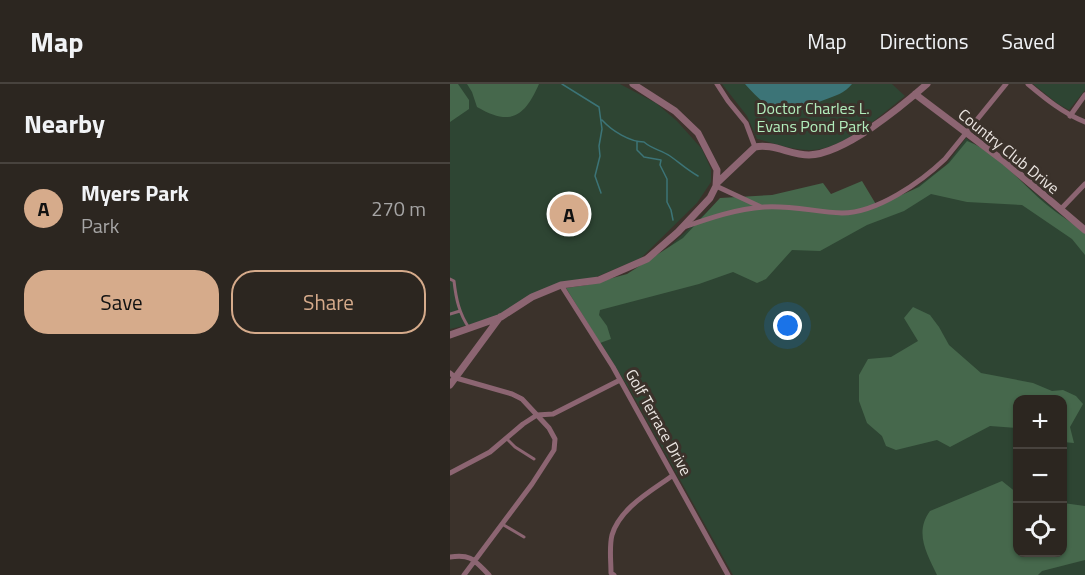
<!DOCTYPE html>
<meta charset="utf-8">
<style>
body{margin:0;font-family:"Titillium Web",sans-serif;background:#342e29;color:#f1f3f6}
.controls{position:absolute;right:18px;bottom:18px;display:grid;overflow:hidden;border-radius:12px;box-shadow:0 2px 4px #0004}
.controls button{width:54px;height:54px;display:grid;place-items:center;padding:0;border:0;border-bottom:2px solid #48433e;background:#2c2620;color:#f1f3f6;font:30px sans-serif}
.you{position:absolute;left:338px;top:242px;width:21px;height:21px;margin:-15px;border:4px solid #fff;border-radius:50%;background:#1a73e8;box-shadow:0 0 0 9px #1a73e833}
.badge{display:grid;place-items:center;width:39px;height:39px;border-radius:50%;background:#d6ab8b;color:#111;font-size:20px;font-weight:700}
.pin{position:absolute;translate:-50% -50%;border:3px solid #fff;box-shadow:0 2px 6px #0006}
.list{margin:0;padding:0;list-style:none}
h2{display:flex;justify-content:space-between;align-items:center;height:78px;margin:0;padding:0 24px;font-size:26px}
h2 small{font-size:20px;font-weight:400;color:#a6a5a5}
.list li{display:grid;grid-template-columns:39px 1fr auto;gap:18px;align-items:center;box-sizing:border-box;height:90px;padding:0 24px;border-top:2px solid #48433e}
.list b{display:block;font-size:22px;white-space:nowrap}
.list p{margin:0;font-size:20px;white-space:nowrap;color:#a6a5a5}
.list em{font-size:20px;font-style:normal;color:#a6a5a5}
.actions{display:flex;gap:12px;padding:18px 24px}
.actions a{flex:1;padding:14px 0;border:2px solid #d6ab8b;border-radius:24px;text-align:center;font-size:21px;color:#d6ab8b}
.actions .main{background:#d6ab8b;color:#111}
.icon{flex:none;width:33px;height:33px;fill:none;stroke:currentColor;stroke-width:2;stroke-linecap:round;stroke-linejoin:round}
.map{position:relative;flex:none;width:635px;height:491px;overflow:hidden}
header{display:flex;align-items:center;gap:36px;box-sizing:border-box;height:84px;padding:0 30px;background:#2c2620;border-bottom:2px solid #48433e}
header strong{font-size:28px}
nav{display:flex;gap:33px;margin-inline-start:auto;font-size:21px}
main{display:flex}
aside{flex:1;background:#2c2620}
.map>svg:first-child{display:block}
.green{fill:#2e4533;fill-rule:evenodd}
.forest{fill:#46684c}
.water{fill:#3c7477}
.lines{fill:none;stroke-linecap:round;stroke-linejoin:round}
.stream{stroke:#3c7477;stroke-width:1.5}
.service{stroke:#8c6572;stroke-width:3}
.minor{stroke:#8c6572;stroke-width:5}
.tertiary{stroke:#8c6572;stroke-width:7}
.labels{text-anchor:middle;stroke-width:6;stroke-linejoin:round;paint-order:stroke}
.park-label{font-size:16px;fill:#b2edbc;stroke:#3b322b}
.street-label{font-size:16px;fill:#ece6e2;stroke:#3b322b}
</style>
<header>
<strong>Map</strong>
<nav><a>Map</a><a>Directions</a><a>Saved</a></nav>
</header>
<main>
<aside>
<h2>Nearby<small></small></h2>
<ul class="list">
<li><span class="badge">A</span><div><b>Myers Park</b><p>Park</p></div><em>270 m</em></li>
</ul>
<div class="actions"><a class="main">Save</a><a>Share</a></div>
</aside>
<div class="map">
<svg width="635" height="491" viewBox="0 0 635 491">
<rect width="100%" height="100%" fill="#3b322b"/>
<path class="green" d="M0 0H170L206 19 227 37 252 65 261 85V98L247 119 191 174 144 194 117 198 49 231 22 240 0 245Z
M272 0H442L455 12C431 31 394 65 362 66 344 67 324 59 307 55L297 32Z
M583 0H635V6L619 26 608 20Z
M516 54 548 78 635 151V491H283L180 306 118 207 175 194 217 165 260 125 311 132 425 126 460 108 496 81ZM568 316H612V468H568Z"/>
<path class="forest" d="M0 0H8L19 16V25L0 38Z
M17 0H89C74 34 60 42 27 23L22 8Z
M517 57C549 69 571 100 597 121 609 131 623 139 635 149V171L622 155 572 121 517 118 481 110 454 127 417 141 370 167 342 166 316 195 307 199 283 188 249 200 150 226 149 231 157 242 161 255 150 259 116 204 137 201 177 190 233 154 270 114 322 111 373 99 381 110 412 97 427 122 469 103 499 79Z
M463 223 480 231 489 243 499 261 531 289 583 299 602 307 613 306 626 312 633 320 620 343 624 359 613 358 612 316H568L567 344 540 342 500 363 487 356 446 366 436 362 432 352 417 339 409 317V291L418 275 441 273 468 257 454 234Z
M552 397 567 409 568 468H612L613 419 635 422V476L592 487 588 491H487C477 470 464 449 480 427Z"/>
<path class="water" d="M295 0H402C395 9 385 12 374 16 335 31 324 33 295 0Z"/>
<g class="lines">
<path class="stream" d="M112 0 149 23 152 45 149 62 150 72 145 92 151 109
M152 36C162 47 180 58 194 58 202 65 211 66 220 72 230 79 236 85 248 92
M187 58V66L194 73 211 76 210 81 217 95V118L221 126 223 136"/>
<path class="service" d="M0 195 4 197C6 215 9 229 19 244
M0 230 10 227
M56 354 65 363 84 375
M52 440 74 453"/>
<path class="minor" d="M267 0 278 17 296 39 305 63
M578 0C596 15 613 29 635 38
M620 32 635 11
M266 102 311 123
M611 125 635 100
M234 143C260 134 286 125 314 123 340 121 366 128 392 129 427 129 471 98 495 75L556 0
M111 201 163 283 278 491
M0 289 6 294 62 310 72 315 99 344 105 355 104 366 82 400 14 491
M0 389 40 368 73 340 87 331 103 330 170 296
M0 473C22 470 24 476 39 491
M164 491 161 489C161 476 159 463 162 451 170 424 201 407 222 392"/>
<path class="tertiary" d="M465 10 555 78 635 146
M267 99 305 63C322 59 341 71 359 71 394 70 451 23 477 0
M0 251 51 233 82 213 111 201 149 196 197 175 228 148 260 114 266 102 267 86 248 49 225 27 183 0
M0 301 50 233"/>
</g>
<g class="labels">
<g class="park-label">
<text x="363" y="30">Doctor Charles L.<tspan x="363" dy="18">Evans Pond Park</tspan></text>
</g>
<g class="street-label">
<text transform="translate(559 67) rotate(39)" y="6">Country Club Drive</text>
<text transform="translate(209 338) rotate(61)" y="6">Golf Terrace Drive</text>
</g>
</g>
</svg>
<div class="controls">
<button>+</button>
<button>−</button>
<button><svg class="icon" aria-label="locate" viewBox="0 0 24 24"><circle cx="12" cy="12" r="6"/><path d="M12 2v4M12 18v4M2 12h4M18 12h4"/></svg></button>
</div>
<div class="you"></div>
<div class="pin badge" style="left:119px;top:130px">A</div>
</div>
</main>
